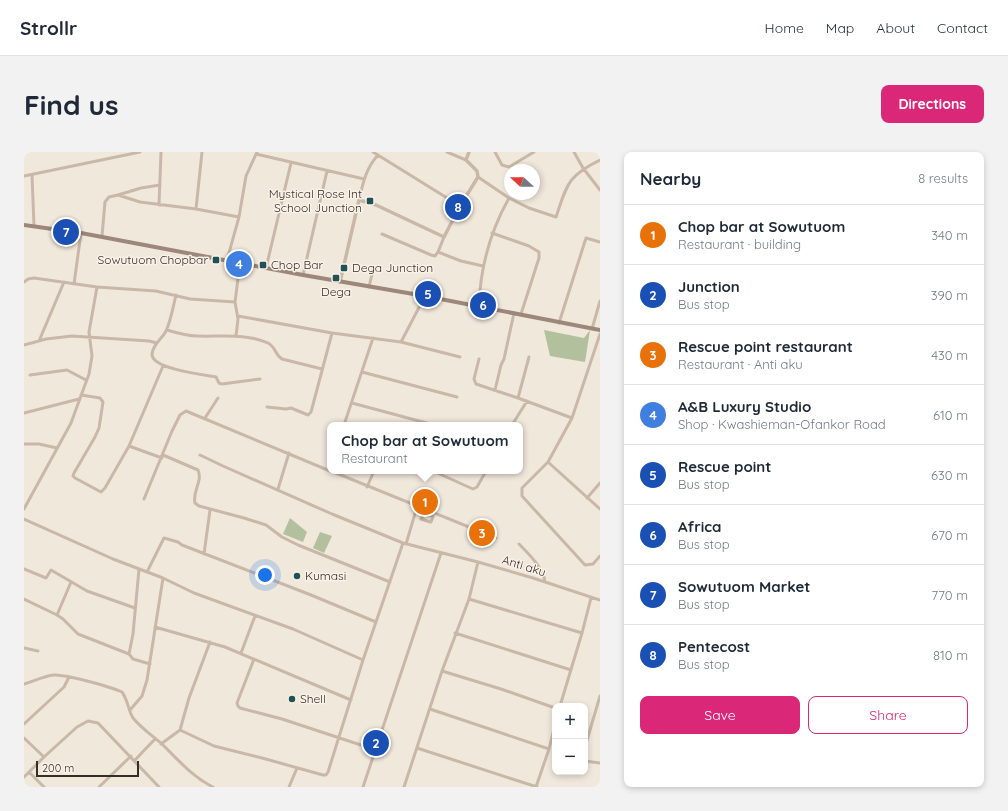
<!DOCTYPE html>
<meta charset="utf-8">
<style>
body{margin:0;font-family:Quicksand,sans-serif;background:#f2f2f3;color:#1f2937}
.controls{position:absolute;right:12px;bottom:12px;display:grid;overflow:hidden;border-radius:8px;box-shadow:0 2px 6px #0003}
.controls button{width:36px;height:36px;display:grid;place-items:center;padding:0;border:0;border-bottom:1px solid #e0e1e3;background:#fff;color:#1f2937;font:20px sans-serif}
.compass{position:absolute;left:480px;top:12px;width:36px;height:36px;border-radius:50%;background:#fff;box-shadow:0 2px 6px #0003;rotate:291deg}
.scale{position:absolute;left:12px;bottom:10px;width:103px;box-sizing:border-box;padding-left:4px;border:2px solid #362d28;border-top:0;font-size:11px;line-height:14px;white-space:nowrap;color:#362d28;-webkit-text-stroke:3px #f9f2e8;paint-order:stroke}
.you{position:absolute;left:241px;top:423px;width:14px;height:14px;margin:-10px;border:3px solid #fff;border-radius:50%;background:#1a73e8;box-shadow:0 0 0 6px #1a73e833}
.badge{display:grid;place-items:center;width:26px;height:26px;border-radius:50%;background:#db2777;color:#fff;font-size:13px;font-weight:700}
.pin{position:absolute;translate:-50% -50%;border:2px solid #fff;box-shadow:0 1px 4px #0006}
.popup{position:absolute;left:303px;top:270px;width:196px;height:52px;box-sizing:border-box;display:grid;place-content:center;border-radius:8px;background:#fff;filter:drop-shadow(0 1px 3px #0005);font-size:13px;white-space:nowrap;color:#747a83}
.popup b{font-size:15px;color:#1f2937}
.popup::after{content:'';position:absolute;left:50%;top:100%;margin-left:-8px;border:8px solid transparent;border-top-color:#fff}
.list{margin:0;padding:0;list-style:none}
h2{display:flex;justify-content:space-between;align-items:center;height:52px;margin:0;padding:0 16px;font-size:17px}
h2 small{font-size:13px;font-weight:400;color:#747a83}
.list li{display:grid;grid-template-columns:26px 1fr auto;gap:12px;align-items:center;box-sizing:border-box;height:60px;padding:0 16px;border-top:1px solid #e0e1e3}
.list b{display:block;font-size:15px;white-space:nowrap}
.list p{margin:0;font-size:13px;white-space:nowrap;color:#747a83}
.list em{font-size:13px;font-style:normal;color:#747a83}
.actions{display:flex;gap:8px;padding:12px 16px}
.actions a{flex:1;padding:9px 0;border:1px solid #db2777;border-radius:8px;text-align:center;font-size:14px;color:#db2777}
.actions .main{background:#db2777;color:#fff}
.map{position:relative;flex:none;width:576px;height:635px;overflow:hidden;border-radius:8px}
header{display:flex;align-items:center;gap:24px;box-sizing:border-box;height:56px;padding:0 20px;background:#fff;border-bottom:1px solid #e0e1e3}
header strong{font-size:19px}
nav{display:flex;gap:22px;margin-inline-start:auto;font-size:14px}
.intro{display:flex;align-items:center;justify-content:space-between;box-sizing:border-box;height:96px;padding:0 24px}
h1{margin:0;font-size:28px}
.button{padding:10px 18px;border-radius:8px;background:#db2777;color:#fff;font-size:14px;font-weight:700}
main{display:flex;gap:24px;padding:0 24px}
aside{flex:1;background:#fff;border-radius:8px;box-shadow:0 2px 6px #0003}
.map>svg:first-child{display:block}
.green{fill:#b3c09d}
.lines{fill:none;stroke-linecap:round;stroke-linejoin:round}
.minor{stroke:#c9b8a8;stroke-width:3}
.tertiary{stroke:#c9b8a8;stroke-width:3.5}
.secondary{stroke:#9d877a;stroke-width:4}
.poi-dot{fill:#1f5156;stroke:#f9f2e8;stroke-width:1.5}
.labels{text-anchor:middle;stroke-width:3;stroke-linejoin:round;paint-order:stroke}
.poi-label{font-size:12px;fill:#362d28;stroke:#f9f2e8;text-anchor:start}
.street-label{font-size:12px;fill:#362d28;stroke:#f9f2e8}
</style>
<header>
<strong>Strollr</strong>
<nav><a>Home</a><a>Map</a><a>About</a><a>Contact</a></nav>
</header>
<div class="intro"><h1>Find us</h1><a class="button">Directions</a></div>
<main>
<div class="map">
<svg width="576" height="635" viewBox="0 0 576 635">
<rect width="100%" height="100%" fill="#f1e8dc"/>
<path class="green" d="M520 178 560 186 566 178 561 210 526 204Z
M266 366 283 380 279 390 259 382Z
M296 380 308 384 300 401 289 396Z"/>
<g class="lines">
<path class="minor" d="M349 0 436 54
M423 0 442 8
M471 0 478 13 485 15 510 0
M550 0 559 16 576 38
M232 2 340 27
M8 23 10 74
M0 24 116 0
M454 25 485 46 505 56 532 65C543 33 543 24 576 8
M94 43 117 36 136 33
M335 48C339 31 342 16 354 3
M135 53 137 0
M172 57 178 0
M468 81 505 94 515 100V106L497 162
M358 82 407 103 411 104 414 100
M78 84 81 50 85 45 94 43 116 50 172 57 215 65
M414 100 437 109 459 114
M414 100 420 85
M203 108 215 65 222 24 233 0
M242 116 267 11
M279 123 303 19
M0 130 4 127 10 126 73 135 132 139 166 147 211 150
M50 132 57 81
M345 135 349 118
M152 143C149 155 147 168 142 179 138 187 129 192 128 202 127 217 181 223 192 225L195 231 198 232 236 227
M455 155C456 115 466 80 485 46
M214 164 308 181 377 190 436 205
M535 171 562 86 576 90
M568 177 576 149
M143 178C153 181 163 184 173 184 197 185 222 181 244 191 252 195 251 203 258 207L298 217
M576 182 548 266 524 310 498 336V344L561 413 569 412 576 404
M212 184 214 167 211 150 216 111
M15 189 40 130
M377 190 401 144
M0 193 22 187 48 184 125 189 133 191
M455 207 450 227 452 232 494 246 548 266
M338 220 433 245
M6 223 43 218 62 228
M471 238 477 213 480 207 490 161
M57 243 76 246 79 250 75 276 71 285 50 321 49 324 51 326 77 340 81 336 105 294 139 214
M494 246 505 205
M328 251 410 273
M243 255 262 257 267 256 284 263 287 260 308 181
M0 261 55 247
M181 266 194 246
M320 273 349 186
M488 273 503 249
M0 292H15L33 296
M105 294 138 306
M139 303 174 318C179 330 168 339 171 351L175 354 220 366 242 373 258 385 274 393 366 430
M176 303 199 314 308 362 379 391 454 410 509 426 576 448
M524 310 576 357
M307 319 472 386
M409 319 449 337 453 335 462 319
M343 335 350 319
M254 337 265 301
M563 346 576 331
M120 347 148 279 156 263 162 259 306 319
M0 357 47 271 65 222 68 204 65 180 73 135
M0 367 89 407 139 426 170 441 269 477 339 508
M406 370 397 367 400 362 409 364 407 370
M382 392 393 355
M495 392C504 401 520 417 521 430
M180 402 186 358
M0 417 22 426 27 418 63 439 111 456
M123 420 140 386 154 390 158 393 287 443 352 470
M0 447 33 463 39 467 54 482 105 502 109 507 126 512
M445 447 558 481
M33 463 47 430
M131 475 201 495 327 548
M431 481 547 518
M0 496 14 499
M217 501 231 464
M105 502 109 482 115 417
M230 507 213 551 214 554 216 556 258 567 352 598
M418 519 477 537 531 556
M0 532C10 529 20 524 30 523 41 522 87 535 98 540 104 548 104 558 109 566 118 577 129 584 139 593 155 609 169 625 189 635
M536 554 558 481 567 446
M406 557 525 597
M106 558 118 544 123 528 139 426
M0 572 40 535 45 525
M156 578 190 594 238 606 299 623H302L304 620 339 508 379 391
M0 586 20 605
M137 592 156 578 165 546 186 490
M561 595 576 544
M393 596 513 635
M111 608 131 587
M561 609 576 611
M5 620 20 635
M0 625 20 605 53 575 64 569 74 571 135 635
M75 635 107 604
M265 635 273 616
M339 635 417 401
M380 635 418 519 445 447 454 410
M512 635 525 597 531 573"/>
<path class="tertiary" d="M316 130 335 48 352 53 420 85 436 54 454 25 453 19 442 8 445 0"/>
<path class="secondary" d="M0 73 57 81 279 123 401 144 576 178"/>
</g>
<g class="poi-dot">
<rect x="342" y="45" width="8" height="8" rx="2"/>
<rect x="188" y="104" width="8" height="8" rx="2"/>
<rect x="235" y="109" width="8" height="8" rx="2"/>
<rect x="316" y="112" width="8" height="8" rx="2"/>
<rect x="308" y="122" width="8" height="8" rx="2"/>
<circle cx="273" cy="424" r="4"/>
<circle cx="268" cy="547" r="4"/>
</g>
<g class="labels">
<g class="poi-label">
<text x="338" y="46" text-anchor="end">Mystical Rose Int<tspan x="338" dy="14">School Junction</tspan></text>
<text x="184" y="112" text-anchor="end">Sowutuom Chopbar</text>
<text x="247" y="117">Chop Bar</text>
<text x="328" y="120">Dega Junction</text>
<text x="312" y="144" text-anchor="middle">Dega</text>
<text x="281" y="428">Kumasi</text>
<text x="276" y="551">Shell</text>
</g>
<g class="street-label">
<text transform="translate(500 414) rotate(17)" y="4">Anti aku</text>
</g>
</g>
</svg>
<div class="controls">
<button>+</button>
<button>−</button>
</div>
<svg class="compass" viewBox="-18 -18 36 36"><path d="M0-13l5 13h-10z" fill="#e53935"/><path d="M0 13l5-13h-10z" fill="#747a83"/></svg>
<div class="scale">200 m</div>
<div class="you"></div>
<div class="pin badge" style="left:401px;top:350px;background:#e8710a">1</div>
<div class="popup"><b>Chop bar at Sowutuom</b>Restaurant</div>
<div class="pin badge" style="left:352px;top:591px;background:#1a4fb4">2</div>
<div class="pin badge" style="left:458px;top:381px;background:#e8710a">3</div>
<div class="pin badge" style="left:215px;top:112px;background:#3f7fe0">4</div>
<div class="pin badge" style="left:404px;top:142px;background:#1a4fb4">5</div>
<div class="pin badge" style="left:459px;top:153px;background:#1a4fb4">6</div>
<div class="pin badge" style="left:42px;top:80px;background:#1a4fb4">7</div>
<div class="pin badge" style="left:434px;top:55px;background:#1a4fb4">8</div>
</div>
<aside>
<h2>Nearby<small>8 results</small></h2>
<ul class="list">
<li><span class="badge" style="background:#e8710a">1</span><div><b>Chop bar at Sowutuom</b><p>Restaurant · building</p></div><em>340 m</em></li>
<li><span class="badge" style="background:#1a4fb4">2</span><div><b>Junction</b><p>Bus stop</p></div><em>390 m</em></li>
<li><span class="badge" style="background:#e8710a">3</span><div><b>Rescue point restaurant</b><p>Restaurant · Anti aku</p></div><em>430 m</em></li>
<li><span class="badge" style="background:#3f7fe0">4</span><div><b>A&amp;B Luxury Studio</b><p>Shop · Kwashieman-Ofankor Road</p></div><em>610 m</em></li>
<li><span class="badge" style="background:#1a4fb4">5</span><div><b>Rescue point</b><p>Bus stop</p></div><em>630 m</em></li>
<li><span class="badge" style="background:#1a4fb4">6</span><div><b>Africa</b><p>Bus stop</p></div><em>670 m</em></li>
<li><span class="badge" style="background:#1a4fb4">7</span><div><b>Sowutuom Market</b><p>Bus stop</p></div><em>770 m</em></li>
<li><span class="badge" style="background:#1a4fb4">8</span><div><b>Pentecost</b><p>Bus stop</p></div><em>810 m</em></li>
</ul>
<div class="actions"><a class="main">Save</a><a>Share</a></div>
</aside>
</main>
